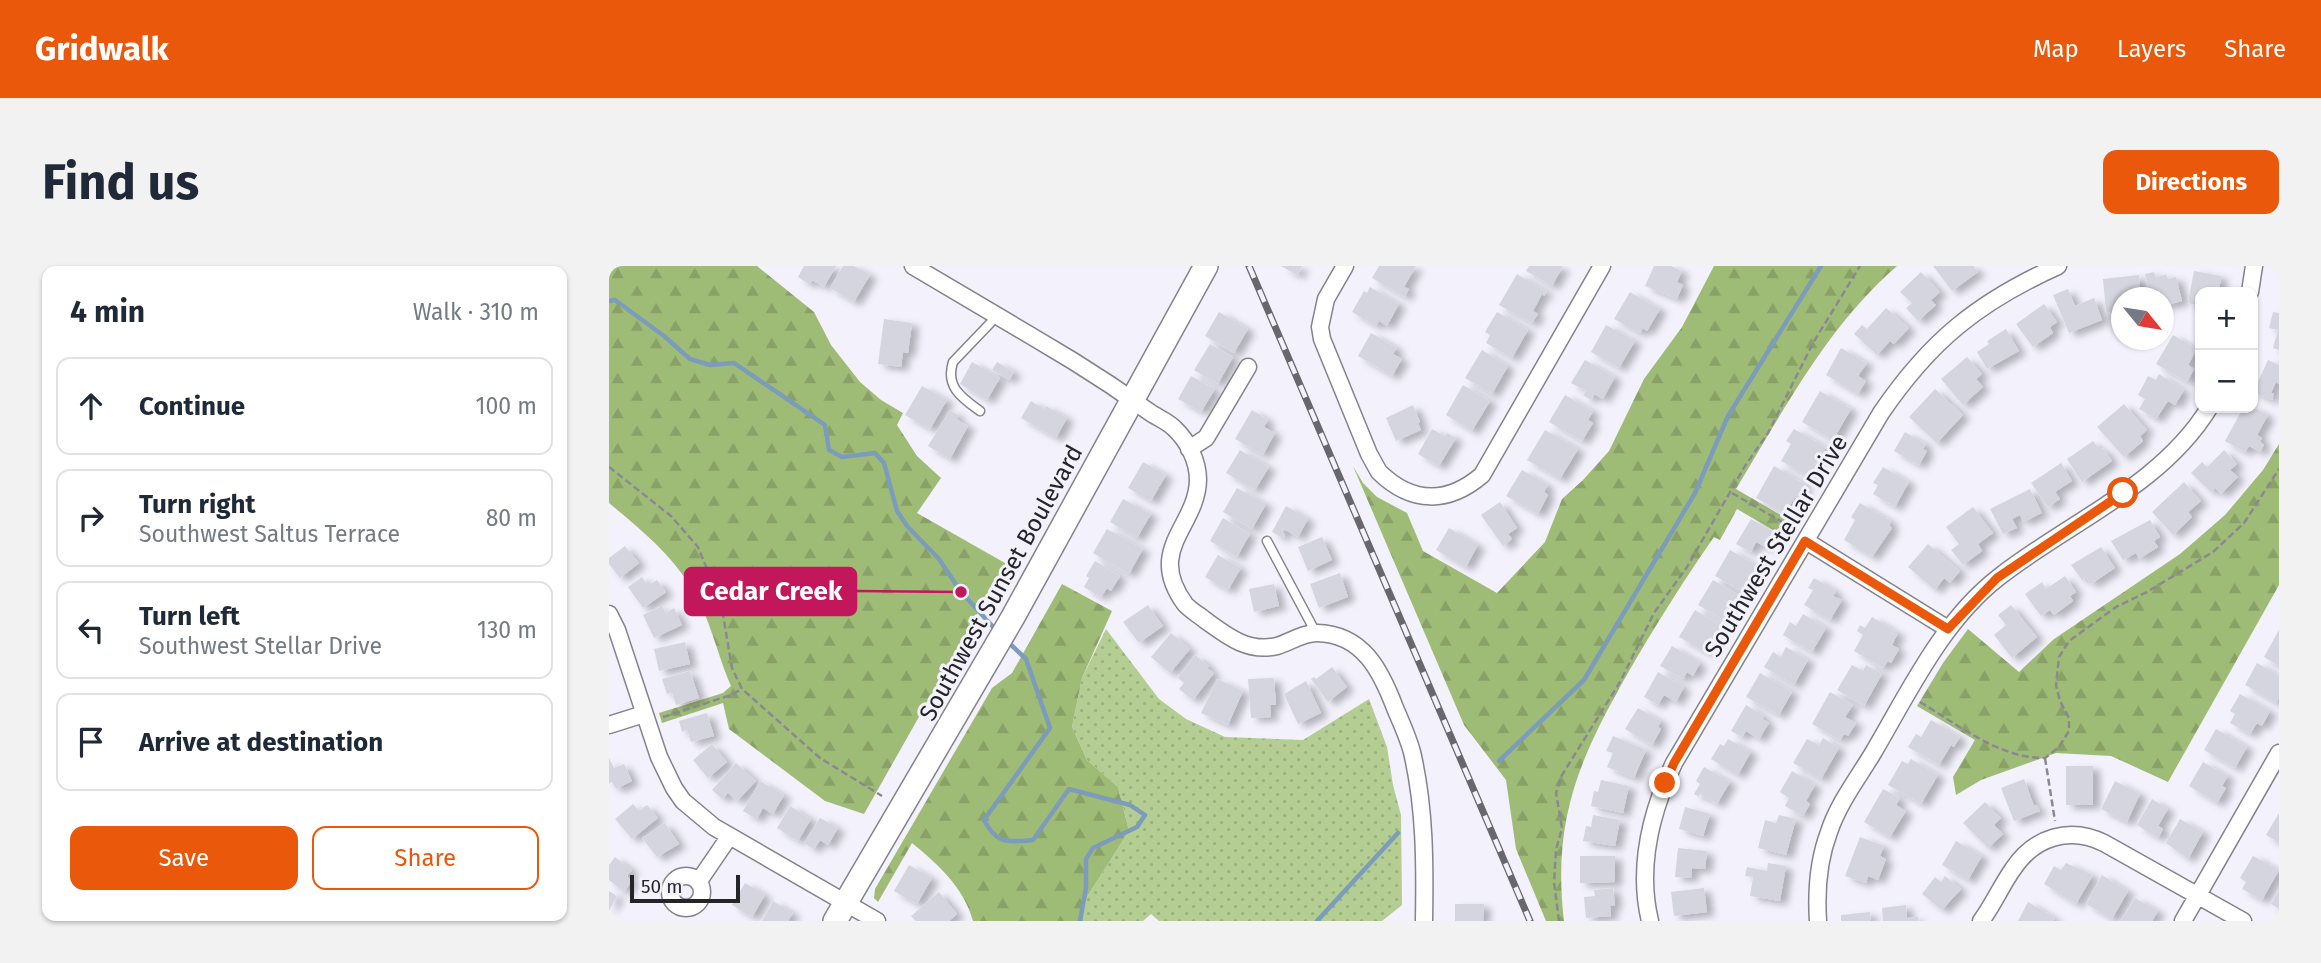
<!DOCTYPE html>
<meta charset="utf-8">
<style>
body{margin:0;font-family:"Fira Sans",sans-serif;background:#f2f2f3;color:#1f2937}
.controls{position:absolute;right:21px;top:21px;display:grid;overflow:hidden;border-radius:14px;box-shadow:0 2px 5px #0004}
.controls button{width:63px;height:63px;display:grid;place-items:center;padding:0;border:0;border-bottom:2px solid #e0e1e3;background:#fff;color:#1f2937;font:35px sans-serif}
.compass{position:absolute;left:1502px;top:21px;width:63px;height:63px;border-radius:50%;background:#fff;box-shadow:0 2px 5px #0004;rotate:120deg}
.scale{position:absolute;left:21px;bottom:18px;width:110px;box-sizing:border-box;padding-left:7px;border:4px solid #252529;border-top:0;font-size:19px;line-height:24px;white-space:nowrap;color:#252529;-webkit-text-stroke:5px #f2f1fc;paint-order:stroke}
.stop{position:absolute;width:21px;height:21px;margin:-16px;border:5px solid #ea580c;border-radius:50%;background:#fff}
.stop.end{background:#ea580c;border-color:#fff;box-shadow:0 2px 7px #0008}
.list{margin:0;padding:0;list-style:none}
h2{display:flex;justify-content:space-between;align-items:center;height:91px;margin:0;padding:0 28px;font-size:30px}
h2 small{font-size:23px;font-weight:400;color:#747a83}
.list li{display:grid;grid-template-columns:46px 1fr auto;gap:21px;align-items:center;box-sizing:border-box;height:98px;margin:0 14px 14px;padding:0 14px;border:2px solid #e0e1e3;border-radius:14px}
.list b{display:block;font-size:26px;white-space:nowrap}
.list p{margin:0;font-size:23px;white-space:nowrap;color:#747a83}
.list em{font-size:23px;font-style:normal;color:#747a83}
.actions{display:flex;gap:14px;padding:21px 28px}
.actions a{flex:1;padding:16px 0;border:2px solid #ea580c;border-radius:14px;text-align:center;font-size:24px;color:#ea580c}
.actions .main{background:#ea580c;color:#fff}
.icon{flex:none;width:38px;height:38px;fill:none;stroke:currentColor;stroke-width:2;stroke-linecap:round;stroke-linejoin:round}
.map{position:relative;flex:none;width:1670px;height:655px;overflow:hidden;border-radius:14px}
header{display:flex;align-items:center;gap:42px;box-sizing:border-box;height:98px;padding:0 35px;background:#ea580c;color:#fff}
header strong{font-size:33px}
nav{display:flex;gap:38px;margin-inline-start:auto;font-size:24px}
.intro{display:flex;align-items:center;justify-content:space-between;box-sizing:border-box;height:168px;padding:0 42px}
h1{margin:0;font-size:49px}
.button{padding:18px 32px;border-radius:14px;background:#ea580c;color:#fff;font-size:24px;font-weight:700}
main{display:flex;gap:42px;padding:0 42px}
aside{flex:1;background:#fff;border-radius:14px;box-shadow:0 2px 5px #0004}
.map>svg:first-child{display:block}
.grass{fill:url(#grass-dots)}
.forest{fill:url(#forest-firs)}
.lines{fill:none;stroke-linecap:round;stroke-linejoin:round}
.stream{stroke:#7c9cbc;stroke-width:4.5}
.building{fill:#d5d5df;filter:url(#shadow)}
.lane-casing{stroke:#83838c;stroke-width:11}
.street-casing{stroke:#83838c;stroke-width:19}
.secondary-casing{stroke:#83838c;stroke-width:26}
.path{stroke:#8a8991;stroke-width:2.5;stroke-dasharray:7 3.5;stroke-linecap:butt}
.lane{stroke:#fff;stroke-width:8}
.street{stroke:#fff;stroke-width:16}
.secondary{stroke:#fff;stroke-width:23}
.rail-casing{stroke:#67676d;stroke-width:7}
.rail{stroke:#f2f1fc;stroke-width:4.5;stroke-dasharray:13;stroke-linecap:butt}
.route{stroke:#ea580c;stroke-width:9}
.labels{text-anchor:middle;stroke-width:6;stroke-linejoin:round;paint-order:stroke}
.street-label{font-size:24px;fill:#252529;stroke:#f2f1fc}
.leader{fill:none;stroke:#c2185b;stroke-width:2.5}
.callout-dot{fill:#c2185b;stroke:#f2f1fc;stroke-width:2.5}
.callout{fill:#c2185b;stroke:#c2185b;stroke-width:2.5}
.callout-label{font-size:26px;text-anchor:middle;font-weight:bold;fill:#fff}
</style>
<header>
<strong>Gridwalk</strong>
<nav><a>Map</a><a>Layers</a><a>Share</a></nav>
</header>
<div class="intro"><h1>Find us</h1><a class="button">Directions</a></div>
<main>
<aside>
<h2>4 min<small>Walk · 310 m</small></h2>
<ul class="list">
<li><svg class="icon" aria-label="ahead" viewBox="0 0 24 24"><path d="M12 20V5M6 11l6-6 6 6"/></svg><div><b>Continue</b></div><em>100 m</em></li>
<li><svg class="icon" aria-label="right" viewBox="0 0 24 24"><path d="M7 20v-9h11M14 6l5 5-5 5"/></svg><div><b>Turn right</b><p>Southwest Saltus Terrace</p></div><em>80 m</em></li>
<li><svg class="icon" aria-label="left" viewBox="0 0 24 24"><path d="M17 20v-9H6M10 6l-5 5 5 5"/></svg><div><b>Turn left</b><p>Southwest Stellar Drive</p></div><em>130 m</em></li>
<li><svg class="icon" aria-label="arrive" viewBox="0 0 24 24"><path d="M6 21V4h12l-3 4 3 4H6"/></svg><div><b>Arrive at destination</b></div></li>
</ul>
<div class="actions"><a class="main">Save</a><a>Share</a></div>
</aside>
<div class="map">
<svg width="1670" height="655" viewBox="0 0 1670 655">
<defs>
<pattern id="grass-dots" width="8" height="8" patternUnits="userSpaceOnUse" patternTransform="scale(1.75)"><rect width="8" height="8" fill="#b3cd92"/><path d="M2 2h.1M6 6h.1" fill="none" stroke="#9ab07e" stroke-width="1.8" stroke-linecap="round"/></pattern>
<pattern id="forest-firs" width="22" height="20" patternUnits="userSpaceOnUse" patternTransform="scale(1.75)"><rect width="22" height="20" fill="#9fbc77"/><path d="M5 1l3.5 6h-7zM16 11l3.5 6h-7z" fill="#89a167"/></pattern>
<filter id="shadow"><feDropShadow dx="7" dy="4" stdDeviation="3.5" flood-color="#0004"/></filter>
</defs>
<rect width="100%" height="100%" fill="#f2f1fc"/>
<path class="grass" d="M497 363 550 433 577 453 616 471 694 474 760 433 778 481 784 519 792 549 793 639 773 655H550L542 648 534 655H470L476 634 520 565 509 521 478 494 463 461 473 412Z"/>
<path class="forest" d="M0 0H148L205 46 222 79 251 116 272 134 294 147 288 159 308 190 332 212 308 247 403 301 386 330 380 327 255 548 216 535 120 463 114 437 53 457 50 447 114 427 122 420C108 388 101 351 82 321 61 287 30 262 0 237Z
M1105 0H1288C1217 62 1175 144 1127 223L1187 258 1178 272 1128 243 1111 274 1105 271C1077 311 1052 351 1027 393 975 483 942 547 955 655H937L907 583 897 514 855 459 744 200 754 217 768 231 798 247 814 285 888 327 936 276 953 233 974 214 1000 185 1035 113 1073 61Z
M1670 178V319L1559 516 1502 490 1447 487 1372 514 1347 529 1344 511 1366 474 1308 440 1334 397 1359 363 1410 406 1445 373 1571 288 1616 249 1654 204Z
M453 318 503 345 473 412 463 461 478 494 509 521 520 565 476 634 469 655H364C355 622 329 598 303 577L269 636 265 632 266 623 383 422 403 407Z"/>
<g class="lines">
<path class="stream" d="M0 35 6 34 55 70 81 93 101 99 125 97 216 159 220 184 233 191 266 187 275 197 288 245 298 260 330 293 352 326 387 364
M398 375 417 393 441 462 375 554C388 579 399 576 424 574L460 523 521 539 536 549 528 561 484 582 477 593V622L471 655
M890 495 975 414 1086 227 1119 150 1212 0
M708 655 789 567"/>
</g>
<path class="building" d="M195 0H227L215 21 203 14 200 18 189 11Z
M234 0H245L261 9 245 36 221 22Z
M672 0H693L688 9Z
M770 0H807L795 21 800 23 796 31 763 12Z
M920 0H954L943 20 917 5Z
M1045 0H1062L1073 5 1068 16 1074 19 1068 33 1036 20Z
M1324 0H1364L1369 6 1343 25Z
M1585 5 1612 10 1610 26H1591V40L1579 37Z
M1312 6 1331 26 1322 34 1327 39 1309 55 1297 42 1303 37 1291 26Z
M1545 6 1547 12 1557 8 1559 13 1567 11 1573 35 1554 40V32H1542L1536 8Z
M908 8 938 26 935 30 933 28 924 45 929 48 923 57 890 39Z
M1530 9 1532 32H1512V45L1497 46 1494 13Z
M761 21 790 38 778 60 770 55 767 60 743 46 755 25 758 27Z
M1459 23 1466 40 1485 32 1493 54 1460 67 1444 29Z
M1021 26 1051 43 1038 65 1034 62 1031 67 1005 53Z
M1435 38 1448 56 1441 61 1444 67 1424 81 1407 58Z
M1277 42 1300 62 1285 78 1281 75 1268 89 1245 68 1253 59 1258 63Z
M610 46 639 63 625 87 596 70Z
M888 46 919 64 903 92 877 77 881 69 876 66Z
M1664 46 1670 47V84L1664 82 1669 64 1660 62Z
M275 53 303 57 299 87 294 86 292 101 269 98Z
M997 59 1026 75 1010 102 982 86Z
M1397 63 1410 85 1378 103 1368 86 1380 78 1378 75Z
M762 67 788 82 784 88 793 93 783 110 749 90Z
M1564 69 1588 83 1579 99 1585 103 1578 116 1547 98Z
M601 78 624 91 609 118 585 104Z
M1232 82 1258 97 1249 110 1257 115 1249 128 1217 109Z
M873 84 899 100 883 128 856 112Z
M1358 91 1373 108 1367 113 1374 121 1354 139 1332 113Z
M976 94 1006 111 994 133 985 128 982 134 974 129 977 125 962 117Z
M1659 94 1670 99V118L1667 116 1662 127 1665 128 1663 134 1644 126V114L1649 116Z
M363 96 391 112 378 134 351 118Z
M388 96 405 106 400 114 383 104Z
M1550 108 1575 124 1566 139 1559 135 1547 153 1530 143 1536 133 1529 129 1539 110 1547 114Z
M582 110 606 123 592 146 569 133Z
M854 119 881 135 863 165 837 149Z
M313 120 338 134 321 163 296 149Z
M1326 123 1354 149 1328 177 1300 151Z
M1211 125 1242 143 1224 174 1193 156Z
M956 129 984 145 979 154 984 157 973 175 940 156Z
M422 135 435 143 437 140 458 152 447 172 412 152Z
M1515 138 1538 164 1531 170 1534 175 1515 191 1488 161Z
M804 139 811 156 809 157 812 164 787 175 777 152Z
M1634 142H1645L1659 149 1648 169 1653 172 1651 176 1655 179 1651 186 1640 180 1636 186 1616 175Z
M341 144 349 149 347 153 359 160 341 193 319 180Z
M643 144 659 154 655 161 666 167 654 189 626 173Z
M823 163 836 170 838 167 847 172 830 200 809 188Z
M1185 163 1217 181 1200 211 1172 195 1182 178 1177 175Z
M936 164 969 183 951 213 918 194Z
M1296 166 1317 178 1314 183 1318 185 1310 199 1285 185Z
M1484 175 1491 184 1494 182 1503 195 1473 216 1458 193Z
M631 184 660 201 646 224 617 207Z
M1615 184 1628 198 1621 204 1629 211 1612 228 1606 222 1602 226 1582 207 1593 196 1598 201Z
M534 196 557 209 542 235 519 222Z
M1452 197 1463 215 1446 226 1451 233 1439 241 1422 217Z
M1165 200 1197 219 1189 233 1186 231 1176 248 1147 232Z
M1274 201 1300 216 1286 241 1264 228 1269 219 1264 217Z
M913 204 939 219 935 226 939 229 929 248 897 230Z
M1575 216 1592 235 1579 246 1583 251 1564 269 1543 246Z
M628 222 657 238 643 263 614 246Z
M1421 223 1433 247 1414 256 1411 249 1403 253 1408 262 1394 268 1381 243Z
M514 233 542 248 528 272 501 256Z
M891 236 908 262 899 268 903 273 894 280 872 249Z
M1251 237 1282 255 1280 260 1283 262 1263 291 1235 274 1246 254 1242 251Z
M677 240 699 253 689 271 675 263 673 267 676 269 674 272 663 266Z
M1364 241 1384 267 1369 278 1373 285 1354 299 1342 284 1350 278 1337 261Z
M614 252 641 268 628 291 601 275Z
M1142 253 1167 267 1158 282 1147 276 1142 286 1127 278Z
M1541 254 1551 271 1545 275 1549 281 1530 293 1527 287 1514 294 1502 275Z
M840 262 869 279 857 301 827 284Z
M498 263 534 283 520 308 484 287Z
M713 271 723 294 699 305 689 281Z
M1319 278 1351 305 1341 317 1335 312 1326 324 1299 301Z
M16 280 30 297 11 312 0 298V292Z
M1492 281 1506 302 1482 318 1477 311 1473 314 1462 299Z
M1121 284 1149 300 1134 326 1106 310Z
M609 289 632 302 619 324 596 311Z
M486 295 511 310 502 325 498 322 492 331 475 321 480 312 477 310Z
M731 307 739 331 710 342 701 318Z
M1456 310 1467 326 1461 330 1464 335 1445 349 1441 344 1432 350 1416 328 1433 316 1437 323Z
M33 311 39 320 48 314 57 326 34 342 19 321Z
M1205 312 1227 325 1224 330 1233 334 1221 354 1195 339 1204 324 1199 322Z
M1104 314 1130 329 1115 354 1089 339Z
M665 318 670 340 645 346 640 323Z
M539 339 554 360 530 377 514 356Z
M1402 339 1428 371 1403 392 1385 369 1397 359 1389 349Z
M53 340 57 347 65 342 73 359 45 372 34 349Z
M1086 344 1113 360 1098 387 1070 371Z
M1194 348 1217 362 1203 386 1174 369 1181 356 1187 360Z
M1263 351 1289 367 1283 379 1290 383 1282 397 1279 395 1274 402 1245 385 1254 369 1248 365 1251 359 1256 362Z
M1670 364V400L1655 391Z
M562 367 581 383 561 407 542 391Z
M76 376 81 398 50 405 45 383Z
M1063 380 1091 397 1084 410 1078 406 1074 413 1051 400Z
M1177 381 1199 394 1185 419 1155 401 1164 386 1172 391Z
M586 389 600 400 598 402 605 407 584 434 570 423 575 417 569 412Z
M1648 397 1670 410V432L1667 437 1636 419Z
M1243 399 1254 405 1257 399 1273 408 1255 440 1228 424Z
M723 401 738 421 719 436 702 413 705 411 707 413Z
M81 405 90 432 67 439 63 426 58 428 53 413Z
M1049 406 1075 421 1067 436 1055 429 1049 439 1035 431Z
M1151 407 1183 426 1170 449 1137 431Z
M665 412 667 439H661L662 451 642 452 639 413Z
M608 413 634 425 619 459 592 447Z
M697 415 712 447 689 458 675 428Z
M1221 426 1244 439 1236 451 1247 457 1239 470 1235 468 1231 474 1203 458Z
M1631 428 1661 445 1653 460 1648 457 1641 468 1621 457 1626 448 1621 445Z
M1137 439 1155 450 1153 453 1160 457 1150 473 1137 465 1133 471 1122 465Z
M1029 442 1052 455 1049 461 1052 463 1043 479 1016 463Z
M98 447 105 470 82 476 78 464 73 466 70 455Z
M1322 454 1351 471 1345 481 1342 479 1330 499 1299 481 1307 468 1312 471Z
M1607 463 1638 481 1626 502 1595 484Z
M1004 470 1037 484 1025 512 998 501 1004 487 997 485Z
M1214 472 1230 482 1212 513 1184 497 1198 473 1210 479Z
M1119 473 1142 486 1129 509 1102 493 1111 478 1115 480Z
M103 478 118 496 99 512 84 494Z
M0 492 5 502 15 498 23 515 7 523 3 516 0 518Z
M1302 493 1329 509 1312 538 1279 519 1293 495 1299 498Z
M1594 496 1619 510 1613 520 1617 522 1608 537 1580 520Z
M127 497 147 515 128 535 119 527 113 533 103 524Z
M1457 500H1484V539H1457Z
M1095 501 1121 516 1108 538 1091 528 1090 531 1085 528 1091 518 1087 515Z
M1183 505 1206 519 1197 535 1201 538 1194 550 1176 540 1180 532 1171 526Z
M1415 513 1425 540 1428 539 1431 545 1405 555 1392 522Z
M992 514 1020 520 1014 547 982 540 985 525 989 526Z
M151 515 175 529 164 548 154 542 148 553 134 545Z
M1506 515 1531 528 1518 556 1492 543Z
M1274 523 1291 532 1287 539 1297 545 1281 571 1255 556Z
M1543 533 1559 543 1549 560 1554 563 1549 572 1528 559Z
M1376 536 1392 552 1385 559 1394 568 1379 582 1354 557Z
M24 538 30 545 38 539 49 552 23 573 6 553Z
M181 540 202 553 189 575 168 562Z
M1076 541 1101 548 1094 570 1070 563Z
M1670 547V577L1657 569Z
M984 549 1011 554 1006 580 974 575 977 560 982 561Z
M1170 549 1187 553 1177 589 1149 582 1156 554 1167 557Z
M211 552 229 562 219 579 211 574 205 583 195 577Z
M1571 553 1594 566 1579 593 1557 577Z
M56 557 70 578 48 591 33 572Z
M1251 571 1275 580 1271 590 1277 593 1269 614 1259 610 1257 617 1236 610Z
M1347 575 1373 590 1359 614 1333 599Z
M1069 582 1098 585 1096 603 1083 602 1082 612 1066 611Z
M971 590H1006V616L971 617Z
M1644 590 1670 604 1653 634 1633 623 1637 616 1631 612Z
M6 591 23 604 18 610 23 615 15 626 0 614V599Z
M1159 597 1177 600 1171 635 1141 630 1144 611 1136 610 1138 601 1158 605Z
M1457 597 1484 609 1467 638 1435 618 1445 600 1452 604Z
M300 599 323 612 308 638 285 625Z
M1493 609 1519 625 1503 653 1477 638Z
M1336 610 1352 623 1333 644 1313 628 1326 611 1332 616Z
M136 617 156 629 143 651 123 639Z
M1004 622 1006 639 1001 640 1002 650 977 652 975 631 986 630 985 624Z
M1095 622 1098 646 1065 650 1062 626Z
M1670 624V643L1662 638Z
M0 625 8 630 0 645Z
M330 626 348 648 340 655H307L302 650Z
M1526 632 1549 645 1543 655H1512Z
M164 635 184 647 179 655H153Z
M1419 636 1446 652 1444 655H1409Z
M846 638H875L874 655H846Z
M1297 639 1298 652 1309 651V655H1274L1273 642Z
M1261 646 1262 655H1232V649Z"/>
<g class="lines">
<defs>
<path id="lane" d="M371 145C353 132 336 121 344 96L388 50
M658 275 707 367"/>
<path id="street" d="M304 0C358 32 411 63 464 95 490 111 514 127 539 145 547 151 558 155 565 162 579 175 589 195 589 214 588 261 536 283 576 338 581 344 590 349 596 354 618 370 639 387 668 380 682 376 693 367 708 367 754 368 772 405 786 442 792 456 799 471 803 486 816 542 816 598 815 655
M736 0 717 33 711 61 713 73 760 188 770 206C803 238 839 238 873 209L993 0
M1641 26 1645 0
M580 183 597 172 639 101
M1197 275 1339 363
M0 348 8 364 50 491 65 522 74 535 105 561 268 655
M0 459 35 448
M61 626a16 16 0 1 1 32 0a16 16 0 1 1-32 0Z
M90 615 120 571
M1041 655C1028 601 1042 546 1065 497L1272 147C1321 75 1369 36 1449 0
M1209 655C1207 624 1209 595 1220 566 1229 538 1249 512 1264 487 1300 426 1333 355 1390 311 1460 256 1552 220 1600 142
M1372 655C1384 639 1392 620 1404 603 1425 571 1461 560 1495 577L1634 655
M1574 655 1670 487"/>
<path id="secondary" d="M226 655 404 351 597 0"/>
</defs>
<use href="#lane" class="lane-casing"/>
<use href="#street" class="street-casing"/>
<use href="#secondary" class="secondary-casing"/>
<path class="path" d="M0 201 62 250 89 281 112 337 123 402 133 423 211 492 273 530
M1123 227 1187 264
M1311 436C1348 458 1391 493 1436 492L1450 481 1460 465V452L1451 435 1447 419 1450 391 1460 375 1507 341 1538 326 1604 286 1635 257 1670 203
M54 451 122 429 133 423
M1436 492 1446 555
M950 655 945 616 947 584 953 562 947 527 953 509 1011 416 1045 347 1078 301 1136 200 1159 167 1204 77 1251 0"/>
<use href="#lane" class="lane"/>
<use href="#street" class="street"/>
<use href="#secondary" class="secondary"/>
<defs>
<path id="rail" d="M640 0 921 655"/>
</defs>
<use href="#rail" class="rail-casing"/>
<use href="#rail" class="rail"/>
</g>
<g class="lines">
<path class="route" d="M1056 517 1065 497 1196 275 1339 363 1388 312 1514 227"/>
</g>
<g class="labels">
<g class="street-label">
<text transform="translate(1167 280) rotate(-59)" y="8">Southwest Stellar Drive</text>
<text transform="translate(392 317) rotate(-61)" y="8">Southwest Sunset Boulevard</text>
</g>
</g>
<path class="leader" d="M352 326L247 325"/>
<circle class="callout-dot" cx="352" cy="326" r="7"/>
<rect class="callout" x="76" y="302" width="171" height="47" rx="7"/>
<g class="callout-label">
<text x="162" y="334">Cedar Creek</text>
</g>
</svg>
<div class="controls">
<button>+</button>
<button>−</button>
</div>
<svg class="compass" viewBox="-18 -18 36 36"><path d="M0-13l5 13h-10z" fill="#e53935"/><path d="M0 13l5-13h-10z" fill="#747a83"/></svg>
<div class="scale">50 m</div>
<div class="stop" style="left:1514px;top:227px"></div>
<div class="stop end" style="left:1056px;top:517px"></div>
</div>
</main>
